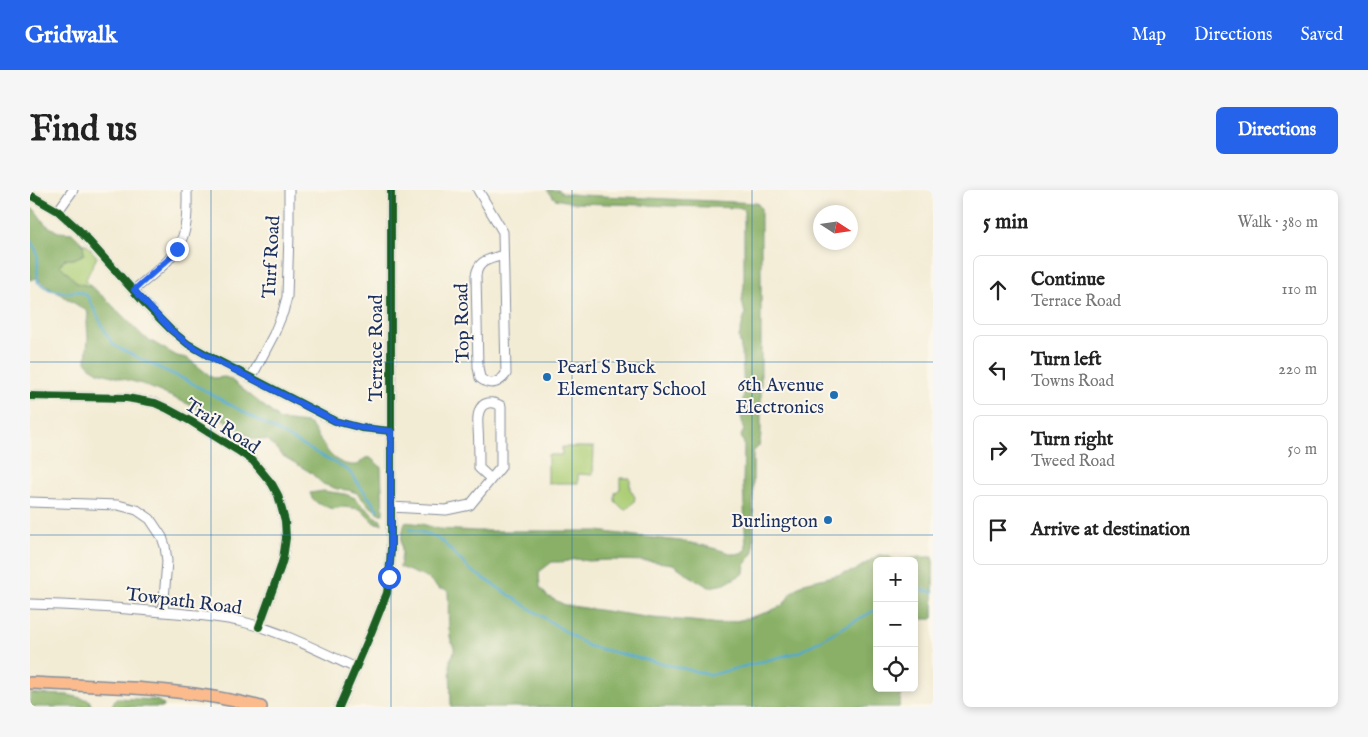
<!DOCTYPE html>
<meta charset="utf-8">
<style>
body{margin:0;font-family:"IM FELL English",serif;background:#f6f6f6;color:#222}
.controls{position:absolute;right:15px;bottom:15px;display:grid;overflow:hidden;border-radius:8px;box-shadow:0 2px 8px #0003}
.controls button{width:45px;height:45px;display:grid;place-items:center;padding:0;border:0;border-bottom:1px solid #e0e0e0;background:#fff;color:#222;font:25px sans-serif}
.compass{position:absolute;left:783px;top:15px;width:45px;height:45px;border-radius:50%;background:#fff;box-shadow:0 2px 8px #0003;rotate:102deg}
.stop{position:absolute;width:15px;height:15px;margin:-11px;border:4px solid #2563eb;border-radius:50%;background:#fff}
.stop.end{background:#2563eb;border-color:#fff;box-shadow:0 1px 5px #0008}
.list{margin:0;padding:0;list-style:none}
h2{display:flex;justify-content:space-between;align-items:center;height:65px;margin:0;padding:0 20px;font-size:21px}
h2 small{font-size:16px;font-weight:400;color:#767676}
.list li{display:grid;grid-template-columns:32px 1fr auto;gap:15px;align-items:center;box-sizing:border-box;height:70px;margin:0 10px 10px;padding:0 10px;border:1px solid #e0e0e0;border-radius:8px}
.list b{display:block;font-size:19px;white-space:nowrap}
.list p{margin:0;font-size:16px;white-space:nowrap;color:#767676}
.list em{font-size:16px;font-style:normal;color:#767676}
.icon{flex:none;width:28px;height:28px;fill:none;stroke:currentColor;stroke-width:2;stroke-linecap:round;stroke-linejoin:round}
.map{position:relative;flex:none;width:903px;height:517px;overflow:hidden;border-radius:8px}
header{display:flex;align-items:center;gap:30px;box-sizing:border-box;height:70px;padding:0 25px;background:#2563eb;color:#fff}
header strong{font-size:24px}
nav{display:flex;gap:28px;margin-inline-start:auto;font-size:18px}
.intro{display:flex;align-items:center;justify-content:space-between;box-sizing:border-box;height:120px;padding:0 30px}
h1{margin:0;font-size:35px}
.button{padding:12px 22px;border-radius:8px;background:#2563eb;color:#fff;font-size:18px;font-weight:700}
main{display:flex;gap:30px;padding:0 30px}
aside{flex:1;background:#fff;border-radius:8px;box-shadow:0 2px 8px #0003}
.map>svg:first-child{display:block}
.green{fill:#accd75;stroke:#647e6a}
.forest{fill:#89b066;stroke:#527062}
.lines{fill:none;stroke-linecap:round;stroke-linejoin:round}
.stream{stroke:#50a9ce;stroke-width:2.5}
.minor-casing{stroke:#878e9a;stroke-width:11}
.major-casing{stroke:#878e9a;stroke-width:14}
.minor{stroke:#fff;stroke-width:9}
.major{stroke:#fbbb8d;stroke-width:11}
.cycleway-casing{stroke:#fbf7ec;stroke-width:11}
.cycleway{stroke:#1b5e20;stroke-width:8}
.route{stroke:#2563eb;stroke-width:6}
.grid{fill:none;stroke:#1f6fb2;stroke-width:1;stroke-opacity:0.55}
.poi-dot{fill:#1f6fb2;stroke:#fbf7ec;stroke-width:2}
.labels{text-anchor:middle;stroke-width:4;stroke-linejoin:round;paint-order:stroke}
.street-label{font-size:19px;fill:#1b2f5e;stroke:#fbf7ec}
.poi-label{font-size:19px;fill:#1b2f5e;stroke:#fbf7ec;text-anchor:end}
</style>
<header>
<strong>Gridwalk</strong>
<nav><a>Map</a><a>Directions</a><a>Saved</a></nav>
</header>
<div class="intro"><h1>Find us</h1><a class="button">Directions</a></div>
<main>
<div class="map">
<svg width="903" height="517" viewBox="0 0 903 517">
<rect width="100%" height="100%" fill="#fbf7ec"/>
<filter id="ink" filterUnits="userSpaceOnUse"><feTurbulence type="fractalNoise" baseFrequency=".02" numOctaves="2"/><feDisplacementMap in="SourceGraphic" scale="10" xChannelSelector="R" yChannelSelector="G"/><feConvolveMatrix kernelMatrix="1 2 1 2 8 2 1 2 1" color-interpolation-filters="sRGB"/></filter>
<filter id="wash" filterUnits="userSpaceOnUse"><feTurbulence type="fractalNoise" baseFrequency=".0096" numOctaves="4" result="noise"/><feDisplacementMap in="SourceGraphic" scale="20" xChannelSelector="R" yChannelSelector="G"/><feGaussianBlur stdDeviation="1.12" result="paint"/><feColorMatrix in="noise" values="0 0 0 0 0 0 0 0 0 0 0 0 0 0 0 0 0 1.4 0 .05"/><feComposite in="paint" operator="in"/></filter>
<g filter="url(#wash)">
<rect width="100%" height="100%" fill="#f3ecd5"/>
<path class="green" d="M53 54H56L67 67 56 89V91L62 97 47 93 30 75 36 69H44L54 64Z
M532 257H564L563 285 548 284V293H518V265H532Z
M590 288H600V299L605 307 604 312 597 319H593L585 311V303L590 299Z"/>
<path class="forest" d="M517 0H528L532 3 551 5 727 13 731 18V245L729 256 723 262V341L724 362 715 374 714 383 695 394 679 397 660 386 643 374 619 371 581 370 558 371 545 369 533 372H522L509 382 510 397 517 406 535 415 622 428 662 431 691 434 715 429 738 422 753 415 762 402 774 393 824 381 849 365 858 366 866 371 889 367H903V429H884V371H847V498H873L869 517H421L420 470C422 466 425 463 424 458 424 456 422 454 421 451 417 435 419 418 418 402L415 399H409L399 389 370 377 372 363 371 349 375 332 392 334 409 339 446 341H568L606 346 650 351 672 355 704 364 711 363 716 359 713 294 714 254 711 246 714 240 711 226 714 202 712 164 709 147 715 124 712 111 714 96V19L711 18 545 13 525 9Z
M0 18 5 20 15 34 28 42 42 43 53 54 54 64 44 69H35L30 75 47 93 62 97 78 111 114 147 147 166 157 168 183 188 195 187 200 189 245 225 249 230 277 233 281 235C294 255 301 277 328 275 339 262 340 268 351 277L353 324H350L337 314 327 303 318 300 307 299 293 294 280 282 253 266 238 250 223 249 191 228 165 217 112 194 68 182 60 177 56 171 58 148 57 133 58 123 57 121 28 103 8 89 6 88 0 90Z
M293 301 315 304 325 308 333 316 348 329 351 330 352 334 344 333 330 319 313 317 303 319 294 316 287 313 282 308 280 303Z
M0 503 8 504 38 505 59 510 62 517H0Z
M86 508 126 510 133 514 134 517H81Z"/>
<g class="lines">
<path class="stream" d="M0 51C12 63 6 78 8 92L19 99 37 103 47 101 55 104 58 107 78 147 85 156 121 174 158 191 319 281 348 320
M379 339 399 344 413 352 439 379 558 456 681 485 769 462 847 419
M884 399 903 402"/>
</g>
</g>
<g filter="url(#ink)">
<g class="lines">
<defs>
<path id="minor" d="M448 0 473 42 476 184C468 194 460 196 450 188L448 177 446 85C449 69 459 70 473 65
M0 5 28 21 49 40 118 117 141 140 158 154 181 167 305 231 332 238 361 241
M28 21 43 0
M104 100C121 85 145 70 153 46 158 32 157 15 157 0
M221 188 244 144 253 122 257 107 259 44V0
M0 206 97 208 125 213 136 218 162 232 207 260 223 271 242 294 248 305 255 331 256 348 253 369 250 379 229 437
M0 312 88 315 107 320 120 329 132 347 135 356 137 371 133 422
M361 317 416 320 440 315 471 277V216C463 211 452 211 449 222 447 227 448 233 448 238 449 251 449 265 449 278L461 289
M0 414C45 415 89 418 133 422 160 424 187 426 213 432 253 442 289 461 326 478
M309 517 341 443 357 403 359 387 361 359V0"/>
<path id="major" d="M0 493C77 497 156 497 231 517"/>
</defs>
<use href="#minor" class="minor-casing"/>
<use href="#major" class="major-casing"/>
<use href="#minor" class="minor"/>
<use href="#major" class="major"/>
<defs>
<path id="cycleway" d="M0 5 28 21 49 40 118 117 141 140 158 154 181 167 305 231 332 238 361 241
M0 206 97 208 125 213 136 218 162 232 207 260 223 271 242 294 248 305 255 331 256 348 253 369 250 379 229 437
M309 517 341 443 357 403 359 387 361 359V0"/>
</defs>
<use href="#cycleway" class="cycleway-casing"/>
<use href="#cycleway" class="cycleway"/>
</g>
</g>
<g class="lines" filter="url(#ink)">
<path class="route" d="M147 59 142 66 104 100 141 140 158 154 181 168 305 231 332 238 361 241V359L359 387"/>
</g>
<path class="grid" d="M181 0V517M361 0V517M542 0V517M722 0V517M0 172H903M0 345H903"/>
<g class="poi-dot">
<circle cx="517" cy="187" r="5"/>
<circle cx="804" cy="205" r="5"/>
<circle cx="798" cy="330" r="5"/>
</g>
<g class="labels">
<g class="street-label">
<text transform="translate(240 67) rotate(-87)" y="7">Turf Road</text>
<text transform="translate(431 133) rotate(-91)" y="7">Top Road</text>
<text transform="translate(345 158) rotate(-90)" y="7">Terrace Road</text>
<text transform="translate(193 235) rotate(33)" y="7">Trail Road</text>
<text transform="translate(154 410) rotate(7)" y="7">Towpath Road</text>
</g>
<g class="poi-label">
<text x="527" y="183" text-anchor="start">Pearl S Buck<tspan x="527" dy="22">Elementary School</tspan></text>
<text x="794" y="201">6th Avenue<tspan x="794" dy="22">Electronics</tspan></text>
<text x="788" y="337">Burlington</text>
</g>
</g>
</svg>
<div class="controls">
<button>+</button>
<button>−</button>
<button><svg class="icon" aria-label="locate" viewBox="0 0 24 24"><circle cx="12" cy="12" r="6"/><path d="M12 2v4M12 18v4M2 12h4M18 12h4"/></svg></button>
</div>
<svg class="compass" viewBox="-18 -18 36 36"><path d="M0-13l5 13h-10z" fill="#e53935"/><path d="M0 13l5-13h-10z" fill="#767676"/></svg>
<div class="stop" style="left:359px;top:387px"></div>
<div class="stop end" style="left:147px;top:59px"></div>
</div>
<aside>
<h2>5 min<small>Walk · 380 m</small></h2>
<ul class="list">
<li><svg class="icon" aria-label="ahead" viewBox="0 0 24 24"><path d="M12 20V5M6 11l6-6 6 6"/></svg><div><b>Continue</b><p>Terrace Road</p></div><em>110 m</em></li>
<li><svg class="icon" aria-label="left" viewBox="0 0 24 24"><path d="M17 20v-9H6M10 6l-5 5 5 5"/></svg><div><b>Turn left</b><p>Towns Road</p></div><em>220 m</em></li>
<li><svg class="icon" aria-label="right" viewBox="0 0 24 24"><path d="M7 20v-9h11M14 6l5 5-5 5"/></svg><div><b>Turn right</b><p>Tweed Road</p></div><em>50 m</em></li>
<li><svg class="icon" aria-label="arrive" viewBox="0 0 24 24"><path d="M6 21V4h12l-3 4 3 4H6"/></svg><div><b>Arrive at destination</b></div></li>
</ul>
</aside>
</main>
